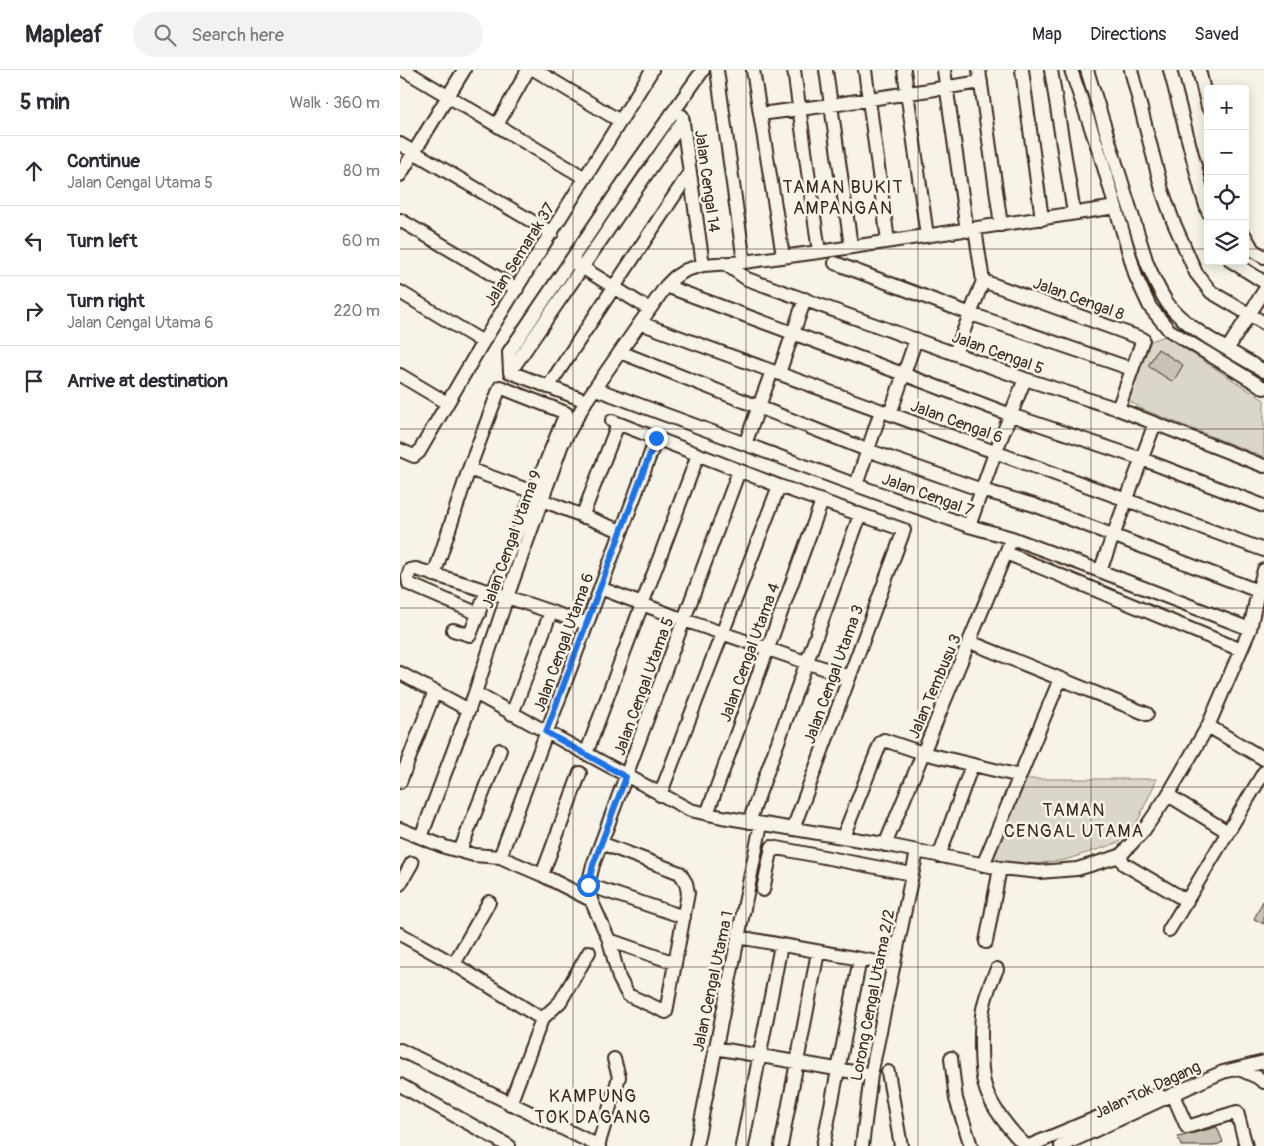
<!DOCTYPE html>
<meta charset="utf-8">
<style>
body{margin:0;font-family:Pangolin,sans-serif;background:#f2f2f3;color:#2b2b33}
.controls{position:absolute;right:15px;top:15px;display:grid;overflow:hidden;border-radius:5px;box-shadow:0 2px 12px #0003}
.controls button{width:45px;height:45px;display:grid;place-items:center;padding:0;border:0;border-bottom:1px solid #e1e1e2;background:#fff;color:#2b2b33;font:25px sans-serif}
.stop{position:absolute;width:15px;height:15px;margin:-11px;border:4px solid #1a73e8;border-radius:50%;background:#fff}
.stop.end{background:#1a73e8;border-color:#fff;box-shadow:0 1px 5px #0008}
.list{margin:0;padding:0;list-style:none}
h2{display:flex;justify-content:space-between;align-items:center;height:65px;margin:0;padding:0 20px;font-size:21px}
h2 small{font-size:16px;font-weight:400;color:#7c7c81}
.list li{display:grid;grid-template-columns:32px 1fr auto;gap:15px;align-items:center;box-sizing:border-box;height:70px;padding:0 20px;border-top:1px solid #e1e1e2}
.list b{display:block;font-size:19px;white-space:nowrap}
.list p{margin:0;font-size:16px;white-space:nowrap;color:#7c7c81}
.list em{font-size:16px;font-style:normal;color:#7c7c81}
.icon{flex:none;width:28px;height:28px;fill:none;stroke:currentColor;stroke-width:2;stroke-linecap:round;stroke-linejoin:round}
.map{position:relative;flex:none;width:864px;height:1076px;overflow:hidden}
header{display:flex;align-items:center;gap:30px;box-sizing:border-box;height:70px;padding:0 25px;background:#fff;border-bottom:1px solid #e1e1e2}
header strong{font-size:24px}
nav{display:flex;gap:28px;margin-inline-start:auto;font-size:18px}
.search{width:350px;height:45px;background:#f2f2f3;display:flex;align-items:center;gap:12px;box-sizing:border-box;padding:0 18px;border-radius:28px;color:#7c7c81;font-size:19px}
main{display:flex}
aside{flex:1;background:#fff}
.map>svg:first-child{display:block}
.green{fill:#dbd6cb;stroke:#8b8074}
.building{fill:#c8c1b6;stroke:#3b2a1e}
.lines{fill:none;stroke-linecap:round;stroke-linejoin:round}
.minor-casing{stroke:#3b2a1e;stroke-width:16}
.minor{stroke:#f7f3e8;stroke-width:12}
.route{stroke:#1a73e8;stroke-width:6}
.grid{fill:none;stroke:#3b2a1e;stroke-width:1;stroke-opacity:0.55}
.labels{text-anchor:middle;stroke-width:5;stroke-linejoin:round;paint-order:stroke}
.street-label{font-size:16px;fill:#3b2a1e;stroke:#f7f3e8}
.neighbourhood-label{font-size:18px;letter-spacing:1px;fill:#3b2a1e;stroke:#f7f3e8}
</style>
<header>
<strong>Mapleaf</strong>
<div class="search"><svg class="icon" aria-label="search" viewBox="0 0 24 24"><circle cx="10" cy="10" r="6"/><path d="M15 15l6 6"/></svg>Search here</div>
<nav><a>Map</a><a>Directions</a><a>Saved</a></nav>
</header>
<main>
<aside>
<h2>5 min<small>Walk · 360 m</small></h2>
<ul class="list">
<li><svg class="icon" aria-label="ahead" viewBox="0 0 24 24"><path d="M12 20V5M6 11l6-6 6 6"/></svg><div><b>Continue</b><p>Jalan Cengal Utama 5</p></div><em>80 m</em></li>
<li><svg class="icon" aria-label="left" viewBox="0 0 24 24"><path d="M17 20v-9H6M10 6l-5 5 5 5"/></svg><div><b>Turn left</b></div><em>60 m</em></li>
<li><svg class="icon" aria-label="right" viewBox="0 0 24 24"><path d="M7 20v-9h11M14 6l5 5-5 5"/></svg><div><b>Turn right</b><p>Jalan Cengal Utama 6</p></div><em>220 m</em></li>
<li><svg class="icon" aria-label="arrive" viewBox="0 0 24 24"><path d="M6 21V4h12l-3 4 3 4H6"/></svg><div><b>Arrive at destination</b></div></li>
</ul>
</aside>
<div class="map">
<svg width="864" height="1076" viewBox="0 0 864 1076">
<rect width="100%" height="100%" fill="#f7f3e8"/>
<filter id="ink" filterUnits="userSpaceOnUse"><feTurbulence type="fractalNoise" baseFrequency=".02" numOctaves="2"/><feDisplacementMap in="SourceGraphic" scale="10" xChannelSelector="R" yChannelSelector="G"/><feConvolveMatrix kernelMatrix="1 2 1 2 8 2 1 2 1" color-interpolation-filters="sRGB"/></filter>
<g filter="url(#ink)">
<path class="green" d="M765 266 864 330V387L742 339 728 330 751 271Z
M624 709H757L738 750 718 773 665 790 625 795 604 792 590 788Z"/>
<path class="building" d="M758 279 783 295 773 312 748 296Z
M864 829V854L854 849Z
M817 1057 823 1072 814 1076H781L778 1067Z"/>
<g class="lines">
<defs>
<path id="minor" d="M4 0 185 108
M135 0 220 51
M317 0 344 192
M353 0 383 186
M394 0 419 182
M426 0 451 176
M465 0 488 171
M504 0 527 166
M544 0 567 161
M579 0 601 155
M622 0 642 149
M651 0 674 143
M671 0 701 87 736 207 750 237 769 260 864 318
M687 0 747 193C753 207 759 221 768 234 785 258 838 285 864 301
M731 0 762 120 773 151 796 203 811 222 864 253
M770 0 802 123 808 142
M799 0 808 37
M360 44 431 35 581 12
M282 46 303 195
M97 55 128 0
M0 74 152 163
M0 105 64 0
M0 150 117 219
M575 159 583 211 743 269 718 339
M845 166 853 180 864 187
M831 191 864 212
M175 193 249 239
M324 193 347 209 625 309 718 339 864 396
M435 193 571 244 732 299
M266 216 503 304 611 345 742 389 864 436
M0 222 83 272
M240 253 864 480
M828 278 864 221
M220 282 467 380 582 420 634 435 858 521
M555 283 583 211
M110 302 283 51
M379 303 405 229
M0 305 47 333
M148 317 290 102
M196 319 456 415 569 456 612 468 700 501 850 559
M186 331 110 302 109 282 234 97 303 0
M490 344 516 269
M212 351 379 416 504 460 393 759
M345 374 372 301
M0 380 14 386 19 382 83 272 252 0
M69 399 133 422
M456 415 481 341
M142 430 221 461
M182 447 218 354
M569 456 595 383 625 309
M606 483 841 580
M700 501 755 353
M34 505 69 399 100 317 166 343 93 522
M200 518 284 550 449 607
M79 544 9 514 8 507 10 500 16 499 107 527 187 554
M53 560 70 565 87 521
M570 572 747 644
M0 603 69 640
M75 623 290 740 322 747 478 773 600 798 639 802 677 799 720 786 744 760 768 725 808 656 850 559 858 521 864 500
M112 644 151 542
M808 656 864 689
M186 684 298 385
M0 712 35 621
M260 725 379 416
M768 725 828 762
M307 744 422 431
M349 752 460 445
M0 759 45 777 74 785 100 787 142 805 191 830
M21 767 75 623 107 527 162 374 186 331 240 253 266 216 275 207 286 200 303 195 344 192 419 182 716 137
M443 767 481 672 484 670 523 683 620 706
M201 773 280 803 286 813 288 823 266 942 228 925 219 908 209 870 191 830 188 815 193 795 339 401
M485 775 612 468
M60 781 100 680
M539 786 572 695
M720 786 724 794 787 831
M100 787 256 369
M583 795 660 609
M142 805 180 703
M0 814 12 793
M188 815 284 847
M363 820 372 777 512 804
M769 860 864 702
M0 864 54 894 142 949
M338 867 494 895
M209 870 275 893
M586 872 600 798
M54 894 89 832
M597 899C591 911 586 925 583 939 580 954 580 1001 585 1016 590 1036 611 1062 626 1076
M315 978 471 1005
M0 980 199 1076
M551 988 556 1029 571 1076
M839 999 857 1007 864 1012
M488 1002 501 1076
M0 1015 109 1076
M773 1025 787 1057 837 1042 846 1076
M110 1034 142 949 160 932 189 882
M198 1076 219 1007 214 989
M296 1076 361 754
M342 1076 381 875
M381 1076 418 882
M423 1076 460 889
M462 1076 471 1005 517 781
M629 1076 737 1031 759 1025
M661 1076 802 1011 823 1002 864 992"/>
</defs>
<use href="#minor" class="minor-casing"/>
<use href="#minor" class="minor"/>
</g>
</g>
<g class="lines" filter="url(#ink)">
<path class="route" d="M188 815 193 795 226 707 146 662 256 368"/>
</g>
<path class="grid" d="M173 0V1076M346 0V1076M518 0V1076M691 0V1076M0 179H808M845 179H864M0 359H864M0 538H864M0 717H864M0 897H864"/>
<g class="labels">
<g class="street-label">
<text transform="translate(308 111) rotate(82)" y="6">Jalan Cengal 14</text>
<text transform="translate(119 184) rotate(-58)" y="6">Jalan Semarak 37</text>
<text transform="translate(679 228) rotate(20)" y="6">Jalan Cengal 8</text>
<text transform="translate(598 282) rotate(20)" y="6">Jalan Cengal 5</text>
<text transform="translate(557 351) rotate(20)" y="6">Jalan Cengal 6</text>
<text transform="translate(528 424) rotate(20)" y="6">Jalan Cengal 7</text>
<text transform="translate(111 469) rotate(-70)" y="6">Jalan Cengal Utama 9</text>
<text transform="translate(163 572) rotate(-70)" y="6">Jalan Cengal Utama 6</text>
<text transform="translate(349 582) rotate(-70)" y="6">Jalan Cengal Utama 4</text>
<text transform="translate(433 604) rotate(-70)" y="6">Jalan Cengal Utama 3</text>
<text transform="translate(243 616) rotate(-70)" y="6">Jalan Cengal Utama 5</text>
<text transform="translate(534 616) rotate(-67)" y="6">Jalan Tembusu 3</text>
<text transform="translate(312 911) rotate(-78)" y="6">Jalan Cengal Utama 1</text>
<text transform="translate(472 925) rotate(-79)" y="6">Lorong Cengal Utama 2/2</text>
<text transform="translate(747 1019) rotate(-25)" y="6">Jalan Tok Dagang</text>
</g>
<g class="neighbourhood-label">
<text x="443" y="123">TAMAN BUKIT<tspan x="443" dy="21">AMPANGAN</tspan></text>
<text x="674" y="746">TAMAN<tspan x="674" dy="21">CENGAL UTAMA</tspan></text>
<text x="193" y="1032">KAMPUNG<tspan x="193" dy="21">TOK DAGANG</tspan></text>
</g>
</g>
</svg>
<div class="controls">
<button>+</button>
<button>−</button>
<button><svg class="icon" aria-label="locate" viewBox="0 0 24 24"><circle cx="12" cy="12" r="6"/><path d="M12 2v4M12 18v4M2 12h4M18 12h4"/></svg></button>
<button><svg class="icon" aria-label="layers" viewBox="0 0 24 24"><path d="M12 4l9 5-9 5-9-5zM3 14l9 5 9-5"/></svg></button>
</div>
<div class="stop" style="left:188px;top:815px"></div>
<div class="stop end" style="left:256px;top:368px"></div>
</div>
</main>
